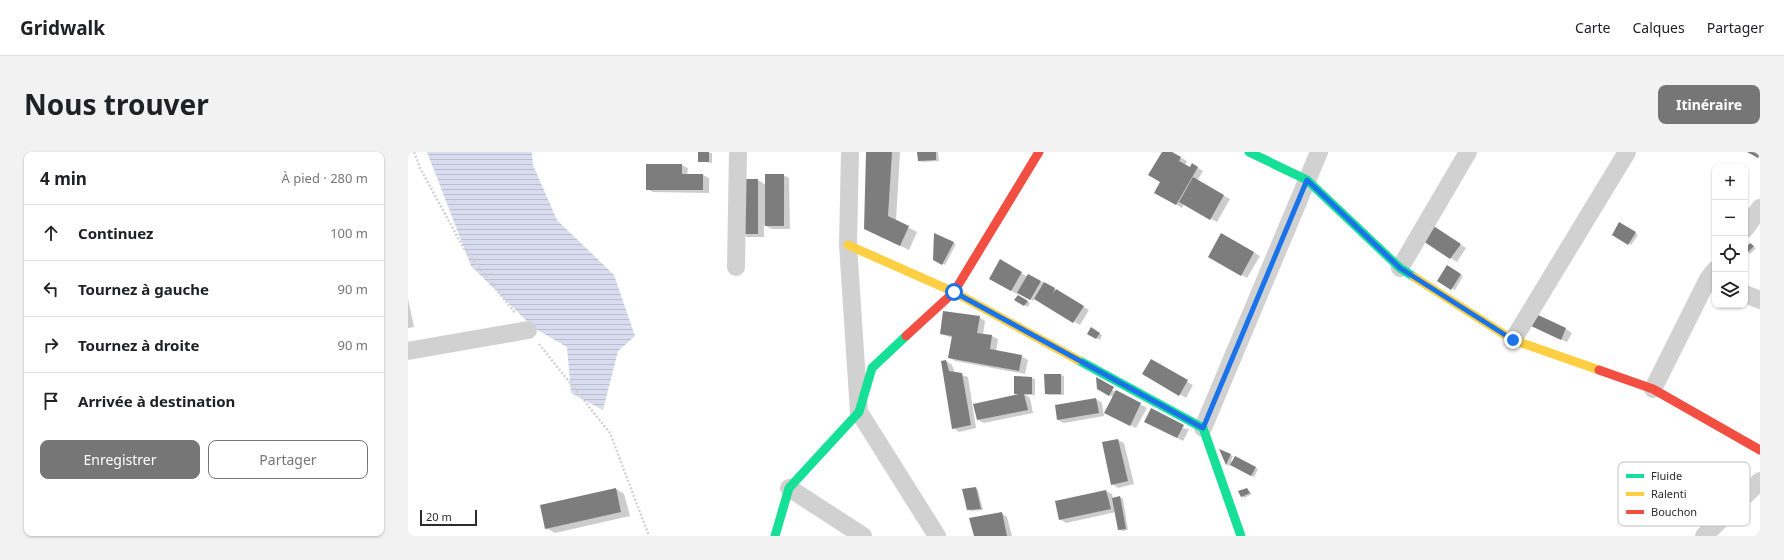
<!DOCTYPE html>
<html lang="fr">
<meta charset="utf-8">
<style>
body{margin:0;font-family:"Noto Sans",sans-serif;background:#f2f2f2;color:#202124}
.controls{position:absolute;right:12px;top:12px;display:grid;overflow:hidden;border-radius:8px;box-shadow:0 1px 3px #0004}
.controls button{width:36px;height:36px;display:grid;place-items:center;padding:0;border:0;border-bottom:1px solid #e0e0e0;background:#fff;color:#202124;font:20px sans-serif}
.scale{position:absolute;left:12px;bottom:10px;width:57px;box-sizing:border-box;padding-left:4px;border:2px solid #2c2c2c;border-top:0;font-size:11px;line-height:14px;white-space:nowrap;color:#2c2c2c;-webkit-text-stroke:3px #fff;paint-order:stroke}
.stop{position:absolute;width:12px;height:12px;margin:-9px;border:3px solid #1a73e8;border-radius:50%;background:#fff}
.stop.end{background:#1a73e8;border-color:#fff;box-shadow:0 1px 4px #0008}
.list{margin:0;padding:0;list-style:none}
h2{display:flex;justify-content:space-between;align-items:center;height:52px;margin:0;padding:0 16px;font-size:17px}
h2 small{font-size:13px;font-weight:400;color:#757577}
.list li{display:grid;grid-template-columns:26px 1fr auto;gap:12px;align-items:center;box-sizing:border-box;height:56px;padding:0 16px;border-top:1px solid #e0e0e0}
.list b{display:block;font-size:15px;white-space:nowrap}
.list em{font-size:13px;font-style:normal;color:#757577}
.actions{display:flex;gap:8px;padding:12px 16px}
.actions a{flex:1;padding:9px 0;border:1px solid #767676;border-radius:8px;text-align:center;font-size:14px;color:#767676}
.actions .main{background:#767676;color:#fff}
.icon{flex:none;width:22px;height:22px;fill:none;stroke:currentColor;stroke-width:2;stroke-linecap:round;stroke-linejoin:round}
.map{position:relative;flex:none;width:1352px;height:384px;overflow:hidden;border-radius:8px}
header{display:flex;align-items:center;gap:24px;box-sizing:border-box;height:56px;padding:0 20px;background:#fff;border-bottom:1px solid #e0e0e0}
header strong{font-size:19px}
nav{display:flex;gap:22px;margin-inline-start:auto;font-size:14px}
.intro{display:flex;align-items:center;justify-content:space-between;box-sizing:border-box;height:96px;padding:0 24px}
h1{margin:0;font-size:28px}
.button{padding:10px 18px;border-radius:8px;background:#767676;color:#fff;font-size:14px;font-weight:700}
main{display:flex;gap:24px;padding:0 24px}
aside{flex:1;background:#fff;border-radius:8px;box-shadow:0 1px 3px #0004}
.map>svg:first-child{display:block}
.water{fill:url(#water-rules)}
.shadow{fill:#0003}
.building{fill:#7d7d7d}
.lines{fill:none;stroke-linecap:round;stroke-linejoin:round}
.path{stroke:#d1d1d1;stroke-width:2.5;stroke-dasharray:2 2;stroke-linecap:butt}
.street{stroke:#d1d1d1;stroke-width:18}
.fast{stroke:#16e098;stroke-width:9}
.slow{stroke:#ffcf43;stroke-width:9}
.jam{stroke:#f24e42;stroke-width:9}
.route{stroke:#1a73e8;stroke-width:5}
.key{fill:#fff;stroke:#c0c0c0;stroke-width:1}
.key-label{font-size:11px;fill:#2c2c2c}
</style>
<header>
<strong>Gridwalk</strong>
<nav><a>Carte</a><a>Calques</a><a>Partager</a></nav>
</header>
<div class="intro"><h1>Nous trouver</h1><a class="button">Itinéraire</a></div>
<main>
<aside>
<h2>4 min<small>À pied · 280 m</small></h2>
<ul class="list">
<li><svg class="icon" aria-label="ahead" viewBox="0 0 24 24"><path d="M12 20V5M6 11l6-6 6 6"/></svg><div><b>Continuez</b></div><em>100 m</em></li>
<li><svg class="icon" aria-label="left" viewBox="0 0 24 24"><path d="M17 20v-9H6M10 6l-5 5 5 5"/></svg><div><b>Tournez à gauche</b></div><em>90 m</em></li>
<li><svg class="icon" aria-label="right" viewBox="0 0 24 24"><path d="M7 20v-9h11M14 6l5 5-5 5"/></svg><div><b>Tournez à droite</b></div><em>90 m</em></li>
<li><svg class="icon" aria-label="arrive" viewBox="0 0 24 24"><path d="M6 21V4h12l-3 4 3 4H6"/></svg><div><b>Arrivée à destination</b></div></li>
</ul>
<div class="actions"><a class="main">Enregistrer</a><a>Partager</a></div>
</aside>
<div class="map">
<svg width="1352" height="384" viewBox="0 0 1352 384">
<defs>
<pattern id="water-rules" width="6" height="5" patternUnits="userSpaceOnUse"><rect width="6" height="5" fill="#d9dcee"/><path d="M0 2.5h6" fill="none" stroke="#babdcc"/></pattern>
</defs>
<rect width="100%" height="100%" fill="#fff"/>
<path class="water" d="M19 0H124L125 13 149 68 206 123 227 184 210 199 195 258 163 241 159 195 126 176 63 114Z"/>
<path class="shadow" d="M291 0 304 1V11L291 9Z
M459 0H492L488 69 509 80 501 98 466 81Z
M510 0H530L531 9 514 10 511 8Z
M755 0H762L779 9 777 13 783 17 785 13 795 19 789 29 822 47 809 70 776 52 774 56 747 40 753 30Z
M273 13 280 16 279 23H295L301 26V41L245 40 239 37Z
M375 23 381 26 382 77H364L356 73V85H338L331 28H350L358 33Z
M1212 71 1230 83 1223 93 1205 82Z
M1027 76 1058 96 1049 110 1013 87Z
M814 82 852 104 839 126 801 105Z
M527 83 548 92 537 113 526 107Z
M1342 92 1348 96 1342 102 1337 98Z
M593 109 620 125 621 123 636 131 681 158 672 173 626 146 625 149 610 140 609 142 582 126Z
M1040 114 1055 124 1047 138 1031 128Z
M610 144 622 151 620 155 608 148Z
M0 147 6 175 0 176Z
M571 165 577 169 575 183 584 184 590 187 588 200 613 204 620 208 617 222 547 209 541 205 545 186 533 182Z
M684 177 694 183 692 188 681 182Z
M1130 177H1158L1164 181 1159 190Z
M538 209 544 213 547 221 560 225 568 276 551 280 545 276Z
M743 209 785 233 778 246 736 221Z
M653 223 656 224V243H641L638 242Z
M607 225 624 226 627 227V243H618L622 246 625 261 576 271 570 268 610 243 607 242Z
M690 236 707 239 739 256 728 276 704 264 705 245Z
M688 247 694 251 696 264 656 271 650 268Z
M743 273 781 277 775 289Z
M710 288 716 291 726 332 710 336 704 332 695 291Z
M813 299 825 304 823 309 825 310 827 305 850 317 846 325 822 312V314L819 313Z
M567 336 570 338 575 358 563 359 560 357Z
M208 337 216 342 222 364 147 381 138 376Z
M839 337 844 342 836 346 833 344Z
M698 339 704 342 705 347 712 345 715 347 720 378 714 379 711 377 708 360 658 371 652 367Z
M593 361 599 365 604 384H567Z"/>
<path class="building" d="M290 0H301V10H290Z
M458 0H484L480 64 501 74 492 94 456 77Z
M509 0H528V8L510 9Z
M754 0H764L773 5 771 9 782 15 784 11 790 15 768 53 746 41 752 30 740 23Z
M1339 0H1352V3L1350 6Z
M238 12H274V22H295V38H238Z
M357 22H376V74H357Z
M785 25 816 43 802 68 771 50Z
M330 27H350V82H330Z
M1211 70 1228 80 1220 93 1204 83Z
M1021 71 1053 92 1042 107 1012 87Z
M526 81 546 90 534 113 525 108Z
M813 81 846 100 833 124 800 105Z
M1342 91 1346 94 1339 101 1337 96Z
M592 107 614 120 603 139 581 127Z
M1039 113 1053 122 1043 138 1029 129Z
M620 122 633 129 622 148 609 141Z
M636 130 647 136 645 142 648 137 676 154 665 171 626 147Z
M610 143 620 149 616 154 606 148Z
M535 159 572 164 569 181 584 183 582 197 614 203 611 219 540 206 544 184 532 182Z
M1128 162 1158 176 1153 188 1123 174Z
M683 175 692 181 688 187 679 182Z
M743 207 780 228 771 244 734 222Z
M538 208 541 219 554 221 563 273 544 277 533 209Z
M636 222H653V242H637Z
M606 224 624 225V242H616L620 258 569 268 565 252 611 242H606Z
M688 225 706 235 701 244 689 237Z
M708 238 733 251 722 274 696 261Z
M688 246 691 261 649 268 647 253Z
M743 256 776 273 769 286 736 270Z
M710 287 720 329 703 333 694 290Z
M811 297 823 302 818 313Z
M827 304 848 315 843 324 822 313Z
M568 335 573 357 559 358 554 337Z
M208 336 213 360 137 377 132 353Z
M839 336 842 341 833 345 830 339Z
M698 338 703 357 651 368 647 349Z
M712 344 718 377 710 378 704 346Z
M594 360 599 384H566L561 366Z"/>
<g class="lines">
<path class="path" d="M6 0 12 16 55 95 107 161
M131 192 202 281 241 384"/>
<path class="street" d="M442 0 440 93 451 260 529 384
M1337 77 1352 56
M328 115 330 0
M992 116 1060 0
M1337 142 1352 148
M1105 188 1219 0
M0 199 120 178
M1245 237 1300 127 1307 118
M795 276 911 0
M381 336 455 384
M1296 384 1352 329"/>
<path class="fast" d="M841 0 899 28 992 116 1006 125
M670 208 795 276 833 384
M367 384 381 336 451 260 464 216 498 184"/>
<path class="slow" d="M440 93 546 140 670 208
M1006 125 1105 188 1191 218"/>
<path class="jam" d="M498 184 546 140 631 0
M1191 218 1245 237 1352 298"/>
</g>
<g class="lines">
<path class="route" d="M546 140 795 276 899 28 992 116 1105 188"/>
</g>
<rect x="1210" y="310" width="132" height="64" rx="6" class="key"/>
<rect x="1218" y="322" width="18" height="4" fill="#16e098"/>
<rect x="1218" y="340" width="18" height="4" fill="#ffcf43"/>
<rect x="1218" y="358" width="18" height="4" fill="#f24e42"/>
<g class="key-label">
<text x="1243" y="328">Fluide</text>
<text x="1243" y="346">Ralenti</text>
<text x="1243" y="364">Bouchon</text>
</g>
</svg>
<div class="controls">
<button>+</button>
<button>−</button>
<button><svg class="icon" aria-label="locate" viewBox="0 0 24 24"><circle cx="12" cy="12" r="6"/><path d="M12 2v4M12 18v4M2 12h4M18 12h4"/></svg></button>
<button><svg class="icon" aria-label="layers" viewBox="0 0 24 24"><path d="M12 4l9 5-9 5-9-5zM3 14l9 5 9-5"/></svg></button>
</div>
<div class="scale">20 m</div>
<div class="stop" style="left:546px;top:140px"></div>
<div class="stop end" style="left:1105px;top:188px"></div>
</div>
</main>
